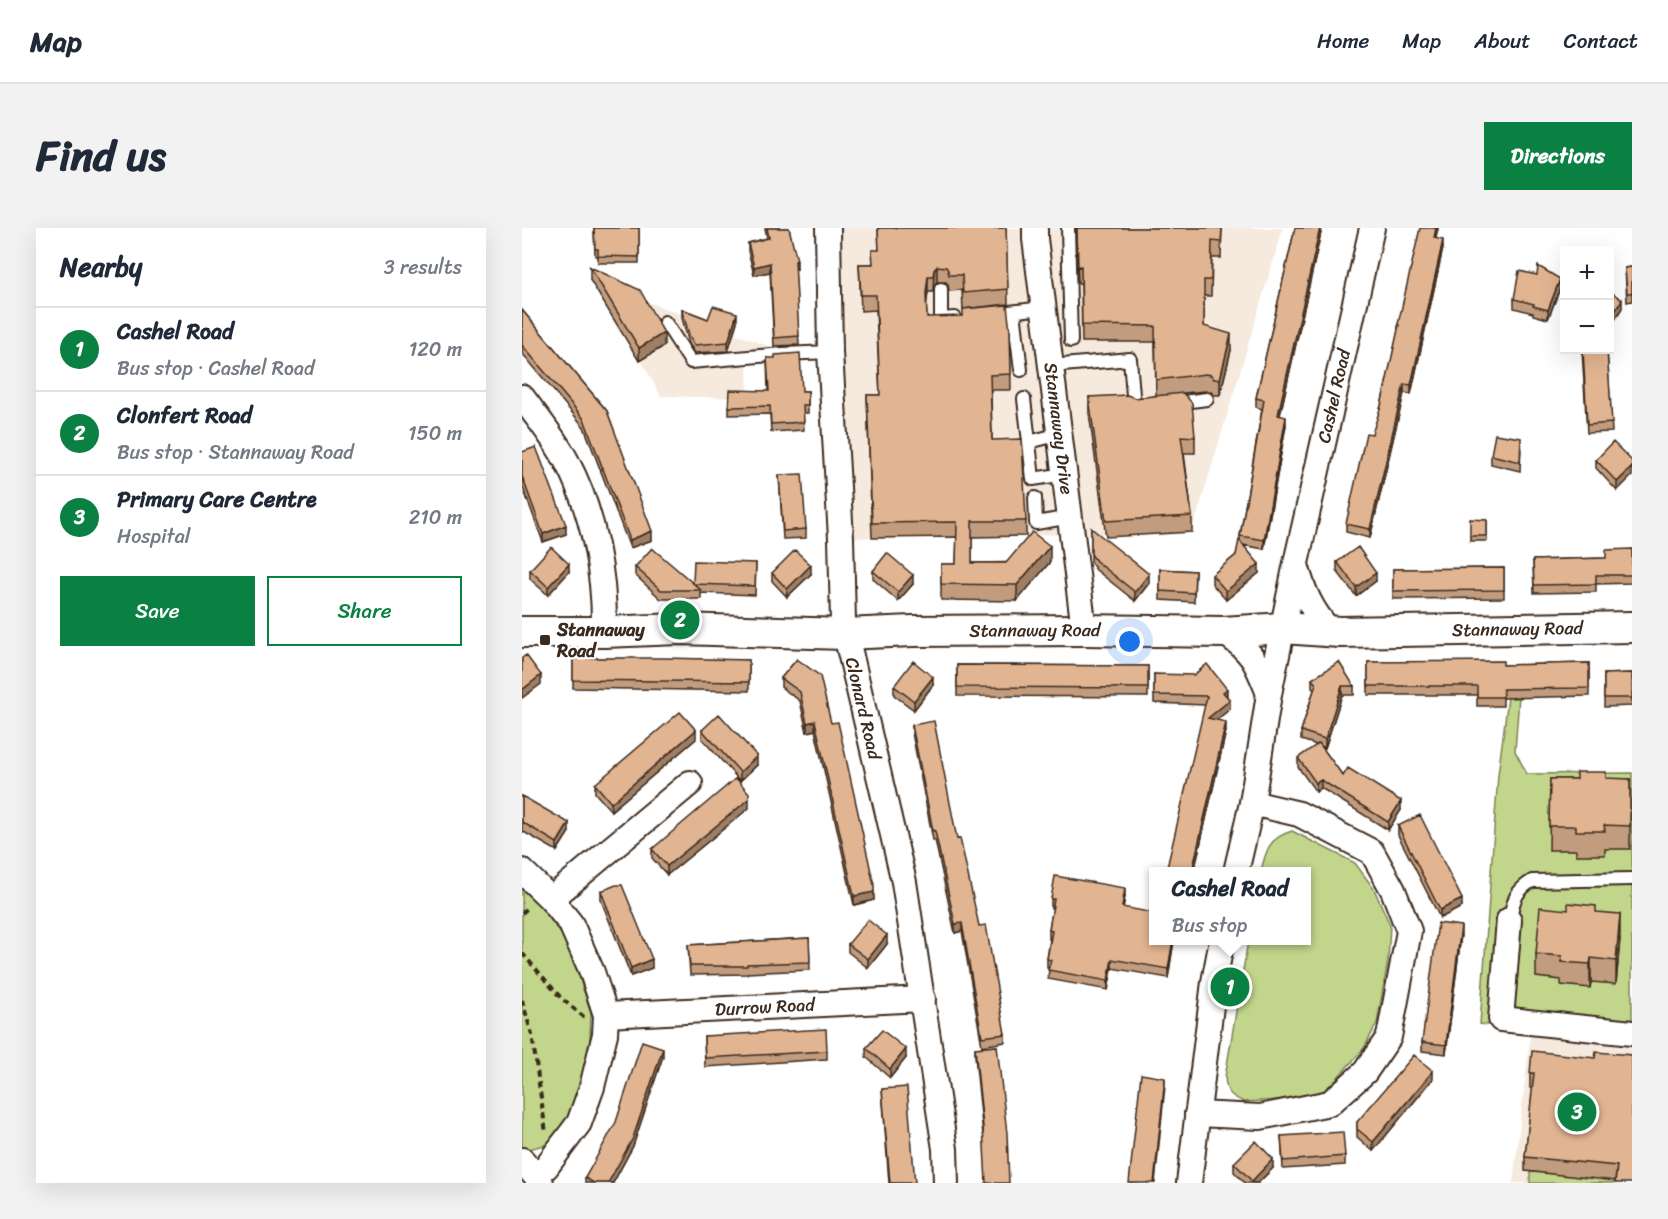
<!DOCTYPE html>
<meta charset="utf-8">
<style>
body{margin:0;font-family:Sriracha,sans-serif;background:#f2f2f3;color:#1f2937}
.controls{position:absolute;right:18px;top:18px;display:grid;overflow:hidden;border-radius:0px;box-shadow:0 6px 24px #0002}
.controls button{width:54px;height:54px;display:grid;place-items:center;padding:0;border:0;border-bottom:2px solid #e0e1e3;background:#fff;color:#1f2937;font:30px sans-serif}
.you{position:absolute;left:608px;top:414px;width:21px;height:21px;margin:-15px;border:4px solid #fff;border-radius:50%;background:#1a73e8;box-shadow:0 0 0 9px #1a73e833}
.badge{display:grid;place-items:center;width:39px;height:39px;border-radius:50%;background:#0b8043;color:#fff;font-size:20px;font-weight:700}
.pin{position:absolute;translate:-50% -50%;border:3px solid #fff;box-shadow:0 2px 6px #0006}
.popup{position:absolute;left:627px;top:639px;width:162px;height:78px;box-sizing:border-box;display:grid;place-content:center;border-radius:0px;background:#fff;filter:drop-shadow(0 2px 4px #0005);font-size:20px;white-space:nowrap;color:#747a83}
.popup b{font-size:22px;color:#1f2937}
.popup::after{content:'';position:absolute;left:50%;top:100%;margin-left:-12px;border:12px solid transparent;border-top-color:#fff}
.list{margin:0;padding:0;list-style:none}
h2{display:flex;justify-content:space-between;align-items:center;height:78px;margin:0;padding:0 24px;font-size:26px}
h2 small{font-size:20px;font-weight:400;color:#747a83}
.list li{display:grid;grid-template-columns:39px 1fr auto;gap:18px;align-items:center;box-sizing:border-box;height:84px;padding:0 24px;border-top:2px solid #e0e1e3}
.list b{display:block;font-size:22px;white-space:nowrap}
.list p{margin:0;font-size:20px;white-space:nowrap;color:#747a83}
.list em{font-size:20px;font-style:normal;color:#747a83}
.actions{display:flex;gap:12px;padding:18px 24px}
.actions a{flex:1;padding:14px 0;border:2px solid #0b8043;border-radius:0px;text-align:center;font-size:21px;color:#0b8043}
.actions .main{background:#0b8043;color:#fff}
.map{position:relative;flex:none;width:1110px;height:955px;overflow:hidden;border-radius:0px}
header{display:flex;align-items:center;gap:36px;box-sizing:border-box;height:84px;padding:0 30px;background:#fff;border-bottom:2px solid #e0e1e3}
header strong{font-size:28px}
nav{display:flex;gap:33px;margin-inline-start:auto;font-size:21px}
.intro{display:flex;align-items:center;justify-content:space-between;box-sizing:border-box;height:144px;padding:0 36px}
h1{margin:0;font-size:42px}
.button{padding:15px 27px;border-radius:0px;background:#0b8043;color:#fff;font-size:21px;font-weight:700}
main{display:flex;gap:36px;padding:0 36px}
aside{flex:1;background:#fff;border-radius:0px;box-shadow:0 6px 24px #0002}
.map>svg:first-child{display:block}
.built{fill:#f6e9de}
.green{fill:#c1d68b;stroke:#7e8054;stroke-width:1.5}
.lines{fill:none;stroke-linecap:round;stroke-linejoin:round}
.service-casing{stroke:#3b2a1e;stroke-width:16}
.minor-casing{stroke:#3b2a1e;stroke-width:28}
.tertiary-casing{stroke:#3b2a1e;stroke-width:34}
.path{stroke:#3b2a1e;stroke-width:4;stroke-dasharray:6 4.5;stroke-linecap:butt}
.service{stroke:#fff;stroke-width:12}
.minor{stroke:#fff;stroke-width:24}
.tertiary{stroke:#fff;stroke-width:30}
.wall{fill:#c29c7e;stroke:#3b2a1e;stroke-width:1.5}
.shaded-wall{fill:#9e7f66;stroke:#3b2a1e;stroke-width:1.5}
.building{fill:#e2b592;stroke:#3b2a1e;stroke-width:1.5}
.poi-dot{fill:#3b2a1e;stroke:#fff;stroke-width:2}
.labels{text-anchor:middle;stroke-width:4.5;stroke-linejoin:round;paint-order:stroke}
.street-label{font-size:18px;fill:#3b2a1e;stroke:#fff}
.poi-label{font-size:18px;font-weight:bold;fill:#3b2a1e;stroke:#fff;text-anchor:start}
</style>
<header>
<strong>Map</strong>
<nav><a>Home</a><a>Map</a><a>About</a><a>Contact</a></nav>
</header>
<div class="intro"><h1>Find us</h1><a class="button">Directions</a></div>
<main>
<aside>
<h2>Nearby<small>3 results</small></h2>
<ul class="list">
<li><span class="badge">1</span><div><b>Cashel Road</b><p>Bus stop · Cashel Road</p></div><em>120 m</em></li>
<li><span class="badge">2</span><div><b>Clonfert Road</b><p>Bus stop · Stannaway Road</p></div><em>150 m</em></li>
<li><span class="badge">3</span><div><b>Primary Care Centre</b><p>Hospital</p></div><em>210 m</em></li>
</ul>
<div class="actions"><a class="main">Save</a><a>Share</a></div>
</aside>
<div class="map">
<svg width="1110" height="955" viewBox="0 0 1110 955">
<rect width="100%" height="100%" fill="#fff"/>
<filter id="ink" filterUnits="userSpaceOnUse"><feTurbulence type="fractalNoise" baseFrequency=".0167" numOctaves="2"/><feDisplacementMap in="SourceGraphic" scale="12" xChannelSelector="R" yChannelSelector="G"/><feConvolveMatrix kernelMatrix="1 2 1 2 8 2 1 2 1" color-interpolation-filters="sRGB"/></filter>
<g filter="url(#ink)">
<path class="built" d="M305 0H761L670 304 319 310 308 132 225 136 226 170 139 168 104 106 93 62 257 122 308 124Z
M1009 802 1110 814V955H991Z"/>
<path class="green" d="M990 439 999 441 993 523 1005 546 1110 545V814L958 796 976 547Z
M770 603 833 635 852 661 868 697 866 733 855 795 842 820 808 858 791 870 722 874C708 868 704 864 703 849L726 713 784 712V644L739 643C744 622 747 610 770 603Z
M0 659 11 668 46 715 69 785 67 832 47 897 30 915 3 922 0 919Z
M1008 944 1096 946 1095 955H1008Z"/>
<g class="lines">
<defs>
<path id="service" d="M546 0 549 113
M419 61V91L433 90
M492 84 499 142
M471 86 521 80
M143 94 169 134 261 126 308 124
M529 138 608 131 612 179 618 178
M502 171 507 214
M653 175 685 171
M538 206 507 214 511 251 543 246
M513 270 514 295 549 289
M987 692C992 673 992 664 1010 653L1110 651"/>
<g id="minor">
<path id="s1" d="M306 0 308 124 319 310 321 394 382 654 423 921 424 955"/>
<path id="s2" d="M513 0V11L562 402"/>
<path d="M0 169C15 189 34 212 45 234 72 286 83 347 82 404"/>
<path d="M774 337C781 363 789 382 807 402"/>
<path d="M701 404C730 422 735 435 747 466"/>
<path d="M0 643 29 671 49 696 70 744 84 787 83 806 70 859 57 895 24 939 14 947"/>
<path id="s3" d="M714 644 730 575 747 466 774 335 850 0"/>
<path d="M29 671 168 555"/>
<path d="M987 692 979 791 1110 805"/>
<path id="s4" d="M84 787 401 771"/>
<path d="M675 886 738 889 808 875 843 844 867 809 887 703 871 662 850 624 777 586 730 575"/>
<path d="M0 932 19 955"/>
<path d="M667 955 692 754 700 712"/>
</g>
<g id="tertiary">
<path id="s5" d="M0 404H82L157 401 322 406 391 403 562 402 701 404 761 400 818 404 1110 399"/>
</g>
</defs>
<use href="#service" class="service-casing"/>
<use href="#minor" class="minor-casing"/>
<use href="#tertiary" class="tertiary-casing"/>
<path class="path" d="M0 685 8 678
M0 725 39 770 62 789
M0 772 10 807 24 905"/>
<use href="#service" class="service"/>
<use href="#minor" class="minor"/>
<use href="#tertiary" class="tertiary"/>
</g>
<path class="wall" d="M72 0H117V35H76V28H73Z
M243 0H267L275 41H273L277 117 252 118 248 44 232 47 226 23V15L245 10Z
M356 0H484L486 76 441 81 440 62 427 63 426 57 424 54H415L412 57 411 64H406L404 77 405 89 488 104 489 162H469L470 212 504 293V308L450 309V335L528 334 495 373 419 372V336H434L435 309 350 310 345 167H358L354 82 339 83 337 36H350L357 22Z
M554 0H700L699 30H690L689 68H682V98L709 122 698 167H692L689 164 684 163 662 165 673 209V225H662L670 288V304L584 309 567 185V169L613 170 634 168 633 114H560L559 55H556Z
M773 0H800L758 187 764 197 742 321 721 317 737 345 704 372 690 356V347L714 327 718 313V308L740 181 734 179V170Z
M916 0 914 10 921 20 889 166 882 165 848 310 824 304V296L859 178 876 104V96Z
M68 39 142 118 117 133 68 52Z
M1110 39V73L1105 74 1103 40Z
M1015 47 1038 60 1026 91 1011 87V85L992 80V71Z
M160 81 186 91 215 94 206 123 173 125 167 116 160 90Z
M0 82 85 183 130 312 108 320 62 199 0 125Z
M1060 122H1085L1090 204 1065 205Z
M245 130 280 163H286V185H281L282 202 249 204 248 186 207 187V179L246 163Z
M999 219 998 243 969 236V227Z
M0 224 44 306 21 314 0 257Z
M1074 232 1110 233 1095 263 1074 240Z
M257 247 284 301V310L261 311Z
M965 292V313H948V308Z
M569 300 627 355 613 373 574 342 569 335Z
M1110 321V355L1074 356V364L1012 365 1011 332 1084 330Z
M815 334 854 353 834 368 815 343Z
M234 335 233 367 179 365V371H139L113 347V339L171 355Z
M982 340V370L871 371V341Z
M638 341 673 343 672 374 638 372Z
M8 342 47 344 26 367 8 351Z
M351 343 391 356 376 373 351 351Z
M250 345 289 346 265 369 250 353Z
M51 430 227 432V463L51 460Z
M275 431 352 672 332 677 293 502 285 504 278 473 259 459V450Z
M846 434 981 437 1067 435V468L981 470V478H955V467H846Z
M435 437 626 438V469L435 468Z
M1110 445V478L1082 479V446Z
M632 446 705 469 708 481 694 492 704 503 672 644 683 477 632 475Z
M790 451 832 458V467H820L803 520 799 518 821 548 879 582 866 602 799 560 794 564 776 539V530L795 517 779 512V503L792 462 790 460Z
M411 457 392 482 372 467V458Z
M390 497 435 611 483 806V814L460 818 440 703 433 705 413 612H411L390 505Z
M180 502 235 537 218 553 180 511Z
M174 511 89 583 73 565V556Z
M1028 551H1108V621H1083V627H1054V622H1027Z
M0 568 47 604 35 623 0 603Z
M227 580 145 647 130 630V621Z
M876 598 940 679 918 690 876 607Z
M79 663 130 740 109 748 79 672Z
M603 668 601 679 652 712 646 750 590 740 586 762 526 751 527 740H525V731L528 711H527V702L531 680H529V671Z
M1074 684 1098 710 1094 756 1069 754 1068 760 1039 757V752L1014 749V726Z
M939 707 924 826 900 823V814Z
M287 710 288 742 225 745V746L168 747 166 717Z
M326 716H365L346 740 326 724Z
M182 808 305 823V831L183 839Z
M475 818 461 907 453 828V820Z
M344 820 384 830 368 850 344 829Z
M1110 827 1093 953 1003 943V929L1011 860H1008V845L1073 830Z
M141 828 111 918 91 955H63V950Z
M911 851 851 923 835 909V894Z
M360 861 393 955H367Z
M759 908 823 928V937L761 941Z
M712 935 751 940 736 955H723L712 944Z"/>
<path class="shaded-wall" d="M798 0H800L756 196V187Z
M914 0H916L912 18V10Z
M921 12V20L889 166V157Z
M275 32V41H273V33Z
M248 35V44L232 47V39Z
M415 38V54L412 57 411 64 412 42Z
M406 48V64L404 81V65Z
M1038 51V60L1026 91V82Z
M1100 72V80L1088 100V91Z
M215 85V94L206 123V114Z
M142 105V118L117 133V120Z
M709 106V122L698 167V151Z
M882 156V165L848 310V301Z
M764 189V197L742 321V312Z
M1110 239V248L1095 263V254Z
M44 297V306L21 314V306Z
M130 303V312L108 320V312Z
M528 318V334L495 373V357Z
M47 336V344L26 367V359Z
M737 336V345L704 372V363Z
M289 337V346L265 369V361Z
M854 345V353L834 368V359Z
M627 346V355L613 373V364Z
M391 347V356L376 373V364Z
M19 447V456L0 470V462Z
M411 449V457L392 482V473Z
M820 458V467L803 520V511Z
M705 461V469L701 464Z
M708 472V481L686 499V490Z
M293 493V502L285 504V495Z
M704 494V503L672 644H670Z
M174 502V511L89 583V575Z
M235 528V537L218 553V544Z
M799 552V560L794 564V555Z
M227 571V580L145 647V638Z
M879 573V582L866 602V594Z
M47 595V604L35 623V615Z
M603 660V668L600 688V679Z
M352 664V672L332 677V668Z
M940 671V679L918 690V682Z
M1098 686V710L1094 756V733Z
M440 695V703L433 705V696Z
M939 698V707L924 826V817Z
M365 707V716L346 740V731Z
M651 712H652L646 750V741Z
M1069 730V754L1068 760V736Z
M130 731V740L109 748V740Z
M590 731V740L586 762V753Z
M141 820V828L111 918 91 955H86Z
M384 821V830L368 850V841Z
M911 843V851L851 923V914Z
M643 850V858L633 955H632Z
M751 931V940L736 955H730V953Z"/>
<path class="building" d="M72 0H117V29L76 28V21H73Z
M245 0H267L275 32 273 33 277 108 252 110 248 35 232 39 226 15 247 10Z
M356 0H484L486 61 441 65 440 47H427L426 42 424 39 415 38 412 42 411 48H406L404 65 405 89 441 88V81L485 77 488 104 489 146 468 147 470 212 500 211 504 293H450V335H484L510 304 528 318 495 357 419 356V336H434L435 294 350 295 345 167H358L354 67H339L337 36H351L350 22H357Z
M555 0H700L699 14 690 13 689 52H682V98L709 106 698 151H692L689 147 684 146 634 152 633 98 560 97 559 38 556 39Z
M773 0H798L756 187 764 189 742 312 718 308 742 172 734 170Z
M898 0H914L912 10 921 12 889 157 882 156 848 301 824 296 844 205 850 206 859 178 877 97 876 96Z
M1016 38 1038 51 1026 82 1011 78 1012 76 992 71 997 43 1015 47Z
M68 39 118 62 142 105 117 120Z
M1110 39V65H1105L1103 40Z
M1088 63 1100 72 1088 91Z
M191 78 215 85 206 114 173 117 167 107 160 81 186 91Z
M0 82 85 183 130 303 108 312 62 191 0 117Z
M1061 122H1085L1090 195 1065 197Z
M278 125 280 163H286V177H281L282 194 249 196 248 178 207 179 208 162 247 163 245 130H253V127Z
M661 165 670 175 673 209 659 208 670 288 584 293 567 169 605 167 613 170Z
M973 206 999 210 998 234 969 227Z
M1091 214 1110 233V239L1095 254 1074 232Z
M14 219 44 297 21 306 0 248V224Z
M280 246 284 301 261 303 257 247Z
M948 291 965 292V308H948Z
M569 300 627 346 613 364 574 333 569 326Z
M717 312 737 336 704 363 690 347 714 327Z
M29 319 47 336 26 359 8 342Z
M836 319 854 345 834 359 815 334Z
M130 320 171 355 172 333 234 335 233 358 172 356 179 362H139L113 339Z
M1110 321V347H1074V356L1012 357 1011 332 1084 330V322Z
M273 322 289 337 265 361 250 345Z
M365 325 391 347 376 364 351 343Z
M982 340V362L871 363V341Z
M638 341 673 343 672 365 638 363Z
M4 427 19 447 0 462V430Z
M51 430H142L227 432V454L51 452Z
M275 431 298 448 309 495 316 494 352 657V664L332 668 293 493 285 495 278 464 259 450Z
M391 433 411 449 392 473 372 458Z
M981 433V437L1067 435V460L981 461V469H955V458H846V434Z
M817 434 832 458H820L803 511 779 503 794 456 790 451Z
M685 436 705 461 701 464 708 472 686 490 704 494 670 644H644L685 468 632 467V446L672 447Z
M435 437 626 438V460L435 459Z
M1110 445V470H1082V446Z
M158 484 174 502 89 575 73 556Z
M197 486 235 528 218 544 180 502Z
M412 493 435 611 438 610 457 698 464 697 483 806 460 809 440 695 433 696 413 603H411L390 497Z
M797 515 821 548 826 540 879 573 866 594 799 552 794 555 776 530Z
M1055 544H1084V550L1108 551V598L1082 597 1083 603H1054V598H1027L1028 551H1055Z
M214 550 227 565V571L145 638 130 621Z
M0 568 47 595 35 615 0 594Z
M898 587 940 671 918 682 876 598Z
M533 648 603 660 600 679 632 685V712H651L646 741 590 731 586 753 526 742 529 732 525 731 530 703 527 702 532 671H529Z
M94 657H100L130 731 109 740 79 663Z
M1046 675 1074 678V684L1098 686 1094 733 1069 730 1068 736 1039 734 1040 728 1014 726 1018 679 1046 682Z
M346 692 365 707 346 731 326 716Z
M916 695 939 698 924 817 900 814Z
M287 710 288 734 225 736V738H168L166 717Z
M304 801 305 823 183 830 182 808Z
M360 802 384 821 368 841 344 820Z
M120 813 141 820 111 910 86 955H72L63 950 94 894Z
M475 818 485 905 487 955H464L461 899 453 820Z
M1010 823 1073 830 1074 824 1110 827V955H1093L1095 938 1003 929 1012 845H1008Z
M892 827 911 843 851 914 835 901V894Z
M619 846 643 850 632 955H607Z
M385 859 393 955H368L360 861Z
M821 904 823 928 761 933 759 908Z
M734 913 751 931 730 953 712 935Z"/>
</g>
<rect class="poi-dot" x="17" y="406" width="12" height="12" rx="3"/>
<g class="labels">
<g class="street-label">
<text dy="6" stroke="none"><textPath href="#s3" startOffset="486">Cashel Road</textPath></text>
<text dy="6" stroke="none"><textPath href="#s2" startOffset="202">Stannaway Drive</textPath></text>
<text dy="6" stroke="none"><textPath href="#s5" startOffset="996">Stannaway Road</textPath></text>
<text dy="6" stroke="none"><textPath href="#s5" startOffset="513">Stannaway Road</textPath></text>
<text dy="6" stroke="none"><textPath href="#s1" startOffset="483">Clonard Road</textPath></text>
<text dy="6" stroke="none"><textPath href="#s4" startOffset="159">Durrow Road</textPath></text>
</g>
<g class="poi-label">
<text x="35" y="408">Stannaway<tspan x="35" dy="21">Road</tspan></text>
</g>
</g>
</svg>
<div class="controls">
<button>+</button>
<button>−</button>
</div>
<div class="you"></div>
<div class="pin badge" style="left:708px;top:759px">1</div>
<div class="popup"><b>Cashel Road</b>Bus stop</div>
<div class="pin badge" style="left:158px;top:392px">2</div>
<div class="pin badge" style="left:1055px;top:884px">3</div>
</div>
</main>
